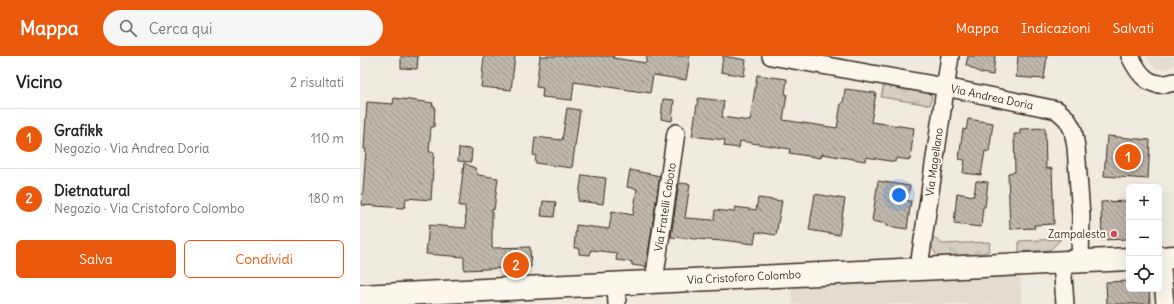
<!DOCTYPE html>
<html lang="it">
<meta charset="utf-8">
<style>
body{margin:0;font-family:Delius,sans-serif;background:#f6f6f6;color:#222}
.controls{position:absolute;right:12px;bottom:12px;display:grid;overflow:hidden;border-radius:6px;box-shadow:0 4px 16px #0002}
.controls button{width:36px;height:36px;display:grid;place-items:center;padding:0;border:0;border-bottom:1px solid #e0e0e0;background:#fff;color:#222;font:20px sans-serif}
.you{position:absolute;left:539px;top:139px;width:14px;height:14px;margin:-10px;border:3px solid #fff;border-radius:50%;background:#1a73e8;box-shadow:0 0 0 6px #1a73e833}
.badge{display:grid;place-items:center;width:26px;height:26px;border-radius:50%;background:#ea580c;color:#fff;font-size:13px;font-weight:700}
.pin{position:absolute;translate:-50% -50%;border:2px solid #fff;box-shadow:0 1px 4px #0006}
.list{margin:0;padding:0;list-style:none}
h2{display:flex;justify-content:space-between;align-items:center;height:52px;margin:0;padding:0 16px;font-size:17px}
h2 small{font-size:13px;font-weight:400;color:#767676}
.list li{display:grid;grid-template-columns:26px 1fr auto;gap:12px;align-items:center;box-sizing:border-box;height:60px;padding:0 16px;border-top:1px solid #e0e0e0}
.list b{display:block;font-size:15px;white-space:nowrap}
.list p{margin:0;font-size:13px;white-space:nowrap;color:#767676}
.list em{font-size:13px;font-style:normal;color:#767676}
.actions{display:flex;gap:8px;padding:12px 16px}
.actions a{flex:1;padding:9px 0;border:1px solid #ea580c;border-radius:6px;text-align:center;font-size:14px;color:#ea580c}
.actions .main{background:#ea580c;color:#fff}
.icon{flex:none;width:22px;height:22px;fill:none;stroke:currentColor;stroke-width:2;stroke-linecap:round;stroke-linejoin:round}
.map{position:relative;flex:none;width:814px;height:248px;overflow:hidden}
header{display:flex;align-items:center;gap:24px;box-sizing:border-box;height:56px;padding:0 20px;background:#ea580c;color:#fff}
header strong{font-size:19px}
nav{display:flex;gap:22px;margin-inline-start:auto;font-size:14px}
.search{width:280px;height:36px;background:#f6f6f6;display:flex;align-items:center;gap:10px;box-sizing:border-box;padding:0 14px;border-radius:22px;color:#767676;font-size:15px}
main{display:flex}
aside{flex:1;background:#fff}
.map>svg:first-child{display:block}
.built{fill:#e2dcd1}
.grass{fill:url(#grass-tufts);stroke:#887c70}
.building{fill:url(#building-back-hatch);stroke:#3b2a1e}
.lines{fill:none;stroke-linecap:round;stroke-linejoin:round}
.street-casing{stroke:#3b2a1e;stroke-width:20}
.secondary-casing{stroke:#3b2a1e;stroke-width:25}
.street{stroke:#fbf7ec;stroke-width:17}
.secondary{stroke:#fbf7ec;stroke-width:22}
.poi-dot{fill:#d1495b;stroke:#fbf7ec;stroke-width:1.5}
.labels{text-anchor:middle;stroke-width:4;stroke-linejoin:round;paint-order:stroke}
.street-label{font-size:11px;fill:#3b2a1e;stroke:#fbf7ec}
.poi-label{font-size:11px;fill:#3b2a1e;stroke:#fbf7ec;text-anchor:end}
</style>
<header>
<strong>Mappa</strong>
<div class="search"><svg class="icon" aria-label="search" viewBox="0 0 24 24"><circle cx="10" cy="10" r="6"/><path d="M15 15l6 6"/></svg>Cerca qui</div>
<nav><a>Mappa</a><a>Indicazioni</a><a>Salvati</a></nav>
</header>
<main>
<aside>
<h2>Vicino<small>2 risultati</small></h2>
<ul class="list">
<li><span class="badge">1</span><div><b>Grafikk</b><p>Negozio · Via Andrea Doria</p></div><em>110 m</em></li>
<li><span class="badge">2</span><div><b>Dietnatural</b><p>Negozio · Via Cristoforo Colombo</p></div><em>180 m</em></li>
</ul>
<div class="actions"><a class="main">Salva</a><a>Condividi</a></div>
</aside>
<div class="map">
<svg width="814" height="248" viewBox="0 0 814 248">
<defs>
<pattern id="grass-tufts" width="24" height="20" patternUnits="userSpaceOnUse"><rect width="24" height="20" fill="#d5cec3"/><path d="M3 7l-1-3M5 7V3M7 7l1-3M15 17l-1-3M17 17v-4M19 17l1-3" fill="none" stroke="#b8b1a7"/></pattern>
<pattern id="building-back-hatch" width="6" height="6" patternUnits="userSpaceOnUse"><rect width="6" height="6" fill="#c0b8ad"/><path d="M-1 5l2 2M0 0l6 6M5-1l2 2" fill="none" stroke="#9d968c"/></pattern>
</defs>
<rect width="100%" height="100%" fill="#f0ebe0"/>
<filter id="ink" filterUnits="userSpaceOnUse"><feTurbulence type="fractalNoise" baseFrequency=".025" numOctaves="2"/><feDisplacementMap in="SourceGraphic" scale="8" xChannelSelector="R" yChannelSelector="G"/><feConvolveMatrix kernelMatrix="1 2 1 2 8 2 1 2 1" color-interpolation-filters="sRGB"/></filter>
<g filter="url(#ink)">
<path class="built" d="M786 0H814V9L805 13H798L792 9Z
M660 216 662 248H433L431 229Z"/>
<path class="grass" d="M524 27 568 34 572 41 570 49 521 41Z
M572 180 582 188 630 186 629 195 609 201H579C573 195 570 189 572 180Z
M701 183 690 194 659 196V185Z"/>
<path class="building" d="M41 0H58L57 13 41 12Z
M124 0H155L151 34 121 31Z
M180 0H254L253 2 286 7 287 0H330L326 24 293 19 290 37 214 26 212 44 182 41 183 32 176 31Z
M363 0 386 4 384 20 361 16Z
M608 0H635L633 19 621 17 606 9Z
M658 0H687L684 23 656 21Z
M397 19 427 23 425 38H427L423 64 477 72 481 47H483L485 33 516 37 511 66 554 72 550 104 536 102 535 106 506 101 505 105 462 98 461 102 429 97 430 93 380 85 379 92 364 90 365 84 332 80 338 42 364 45 362 61 390 65Z
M34 42 73 47 72 50H75L74 71H71L69 96H74L71 144 46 142 45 151H43V152L2 149 6 93H4L7 46 33 48Z
M303 43 314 44 312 65 301 63Z
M207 52 220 54 212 112 175 107 176 100 173 99 175 81 202 84Z
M608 63 633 67 629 96 625 95 621 119 603 117 605 104 599 103 603 73 606 74Z
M685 72 686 113 692 112 694 168 674 169 675 172 650 173 648 117 655 116 654 78H660V73Z
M747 80 790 84 788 123 744 120Z
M99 92 112 93 111 106 98 105Z
M104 107 115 112 118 119 138 122 134 154 132 153V192L170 191 171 211 104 214V201L66 198 69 169 106 172 105 150H99Z
M270 114 300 120 286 211 272 209V206L256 204 257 197 231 194 230 199 219 198V192H214L216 169 249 173 252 155 273 159 277 133 267 131Z
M222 119 246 122 243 148 218 145Z
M518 125 550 130 547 145H551L547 173 527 170V168L512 165Z
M616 125 628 126 625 151H623L621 171 594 168 597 137 614 140Z
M319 127 330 128 325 162 354 164 355 154 374 156 375 151 396 154 398 142 422 145 416 179 396 176 394 188 362 184V185L311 181Z
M455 138 485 143 479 179 449 174Z
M183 145 196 146 194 161 181 160Z
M769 145V183L742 184 741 146Z
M769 225V233H789L790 248H747L746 226Z"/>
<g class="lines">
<defs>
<path id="street" d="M411 0 585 31 697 54 707 63 713 74 716 91 721 160 720 205
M770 0C779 19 790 34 814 26
M801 202 805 248
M702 206 705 248
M560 213V204L590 0
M295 225V218L316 77
M256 227 257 248"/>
<path id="secondary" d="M799 202 814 201
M0 240 769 203"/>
</defs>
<use href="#street" class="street-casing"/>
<use href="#secondary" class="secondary-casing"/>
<use href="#street" class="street"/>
<use href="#secondary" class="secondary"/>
</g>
</g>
<circle class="poi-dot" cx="754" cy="178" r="4"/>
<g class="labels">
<g class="street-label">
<text transform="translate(632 41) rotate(12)" y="4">Via Andrea Doria</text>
<text transform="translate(574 106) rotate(-82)" y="4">Via Magellano</text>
<text transform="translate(305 151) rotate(-81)" y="4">Via Fratelli Caboto</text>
<text transform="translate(384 221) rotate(-3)" y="4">Via Cristoforo Colombo</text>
</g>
<g class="poi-label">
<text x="746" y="182">Zampalesta</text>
</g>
</g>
</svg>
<div class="controls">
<button>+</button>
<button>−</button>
<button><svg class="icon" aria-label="locate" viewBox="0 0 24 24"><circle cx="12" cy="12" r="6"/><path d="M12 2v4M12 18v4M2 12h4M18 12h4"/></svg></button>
</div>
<div class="you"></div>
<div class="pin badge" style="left:768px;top:101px">1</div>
<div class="pin badge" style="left:156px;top:209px">2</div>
</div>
</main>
